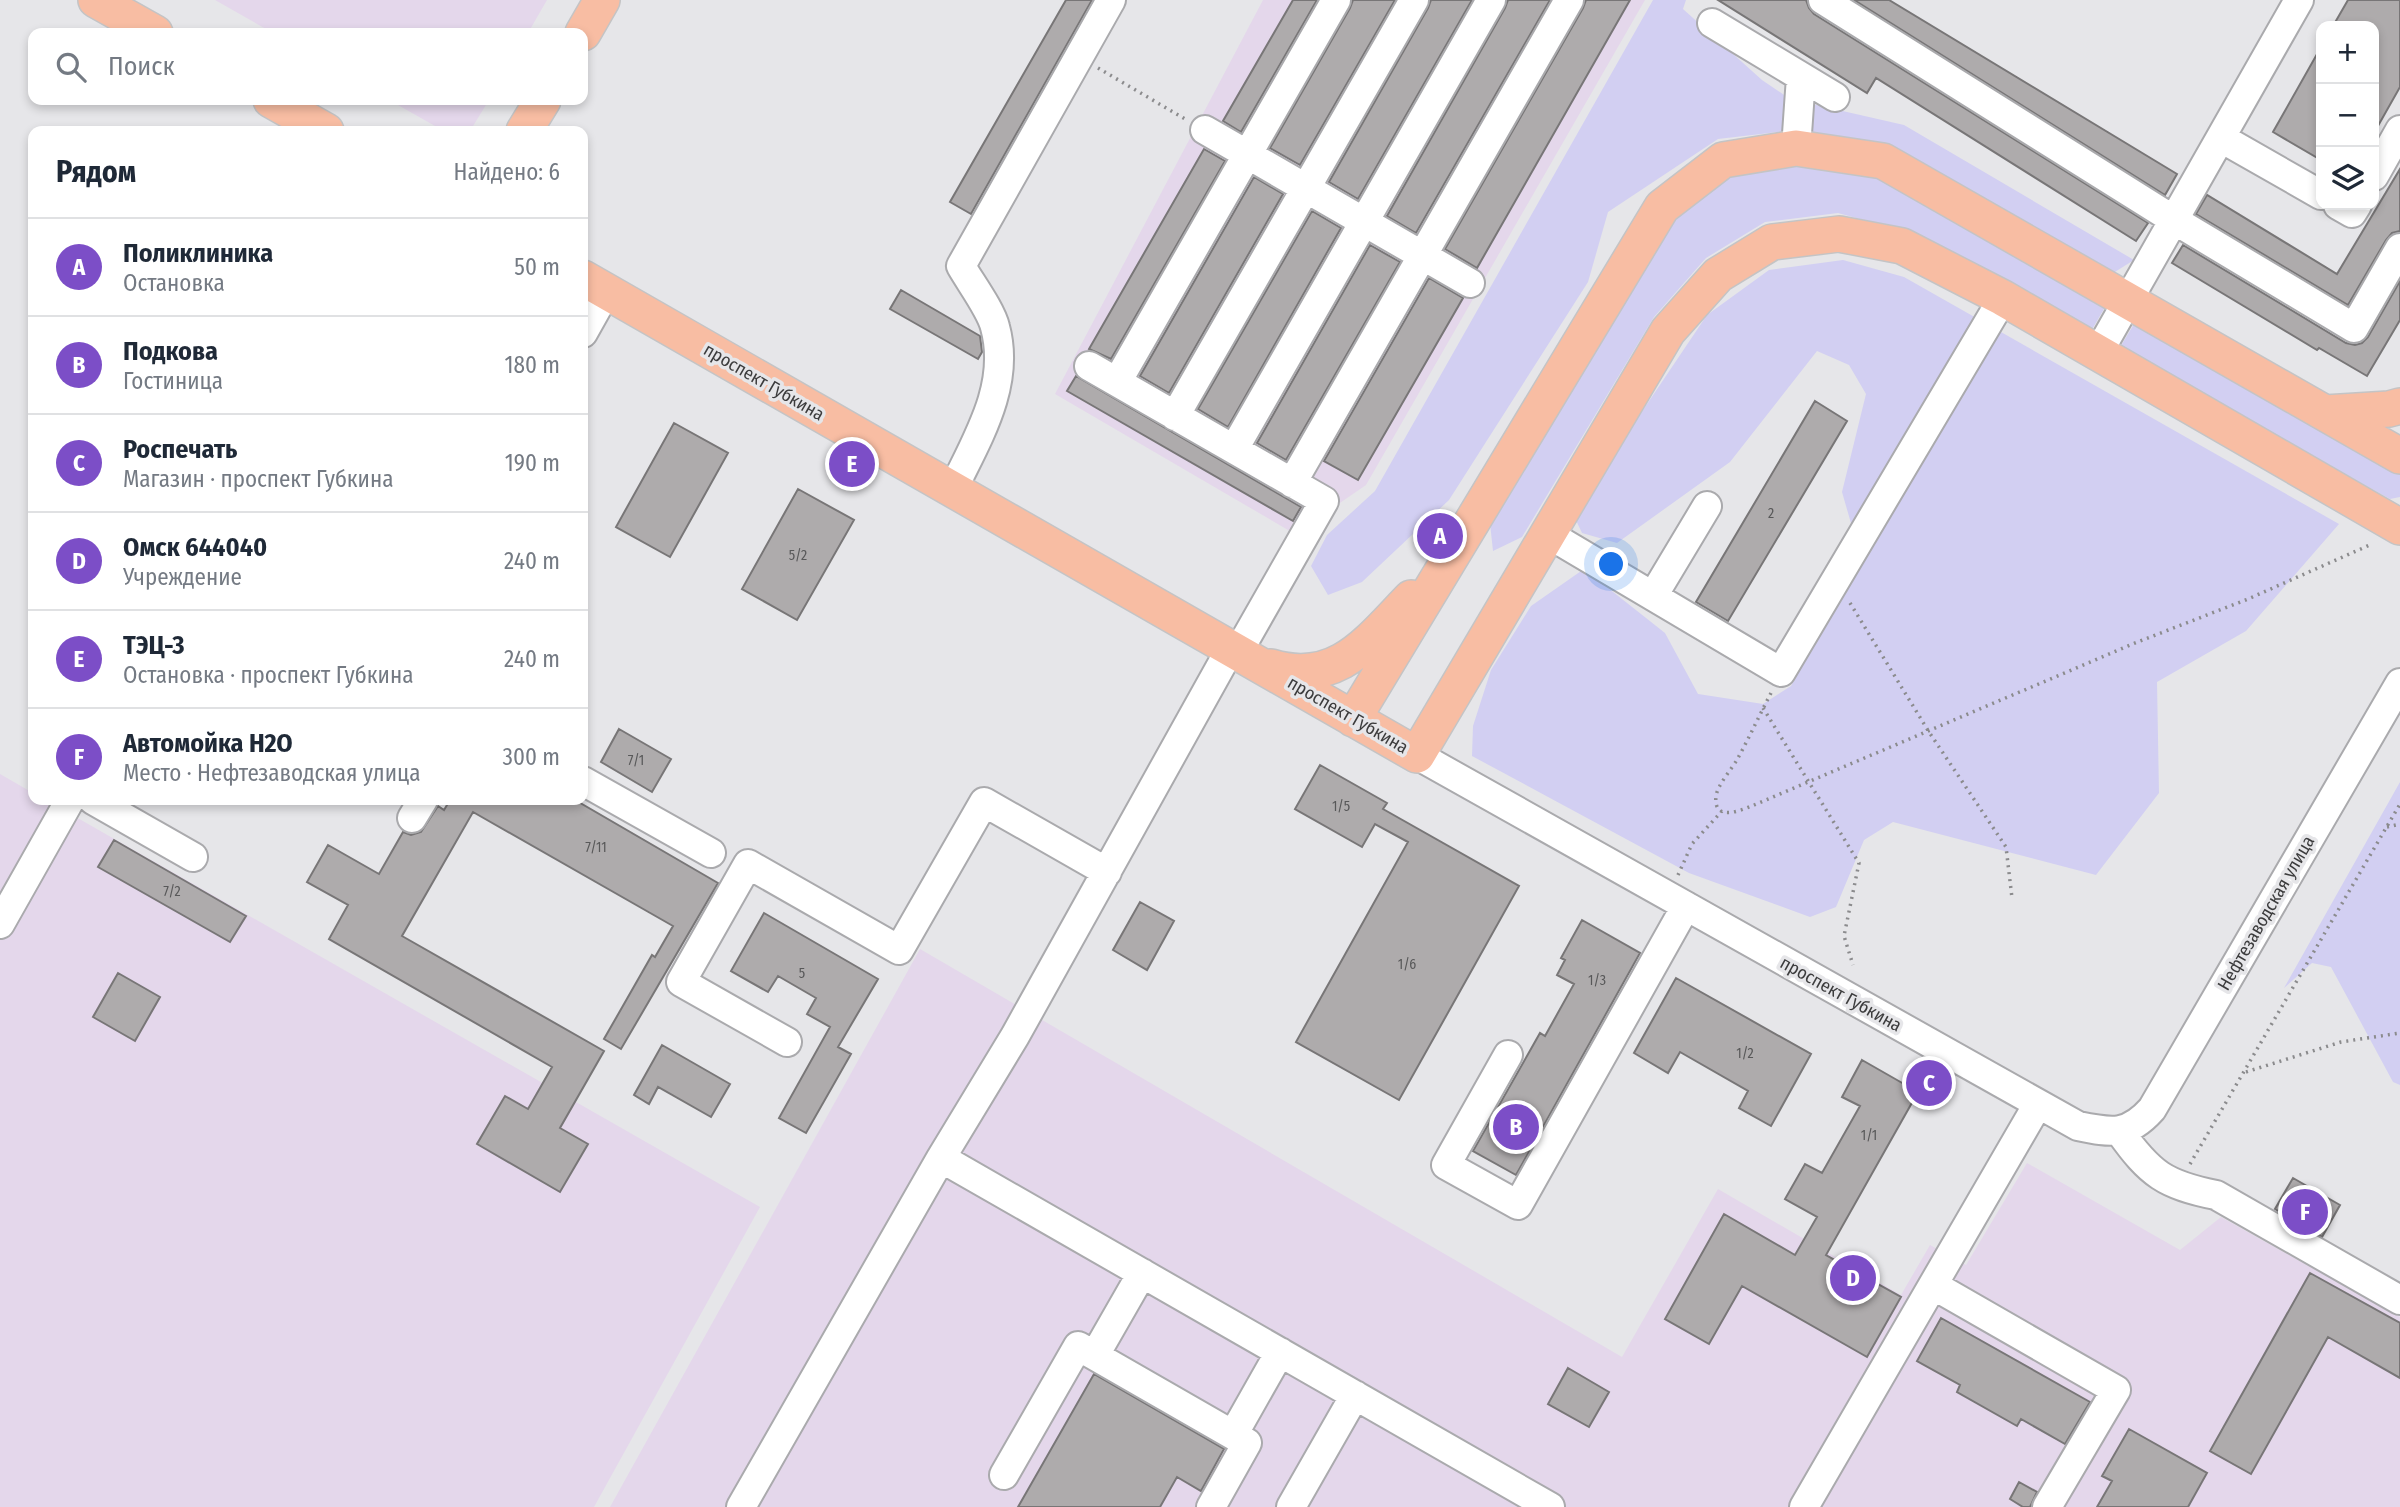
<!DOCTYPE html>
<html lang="ru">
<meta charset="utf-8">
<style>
body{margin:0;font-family:"Fira Sans Condensed",sans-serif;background:#f2f2f3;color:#1f2937}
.controls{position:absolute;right:21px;top:21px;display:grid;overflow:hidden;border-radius:14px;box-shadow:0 4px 10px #0003}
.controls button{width:63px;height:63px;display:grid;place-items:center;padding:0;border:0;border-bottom:2px solid #e0e1e3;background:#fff;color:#1f2937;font:35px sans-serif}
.you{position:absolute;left:1612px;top:565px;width:24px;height:24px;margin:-18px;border:5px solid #fff;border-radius:50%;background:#1a73e8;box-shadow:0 0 0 10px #1a73e833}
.badge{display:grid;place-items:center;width:46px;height:46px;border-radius:50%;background:#7c4ec7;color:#fff;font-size:23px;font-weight:700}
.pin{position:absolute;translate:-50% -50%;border:4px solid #fff;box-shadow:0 2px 7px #0006}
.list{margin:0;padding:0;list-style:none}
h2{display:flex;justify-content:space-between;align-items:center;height:91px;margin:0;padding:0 28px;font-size:30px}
h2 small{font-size:23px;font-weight:400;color:#747a83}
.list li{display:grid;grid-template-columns:46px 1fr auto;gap:21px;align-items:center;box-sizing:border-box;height:98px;padding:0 28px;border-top:2px solid #e0e1e3}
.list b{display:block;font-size:26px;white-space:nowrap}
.list p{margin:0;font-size:23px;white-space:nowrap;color:#747a83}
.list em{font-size:23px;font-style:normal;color:#747a83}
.icon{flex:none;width:38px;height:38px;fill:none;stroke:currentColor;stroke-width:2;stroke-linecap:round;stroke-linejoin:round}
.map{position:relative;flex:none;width:2400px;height:1507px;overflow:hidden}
.search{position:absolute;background:#fff;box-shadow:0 4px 10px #0003;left:28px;top:28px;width:560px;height:77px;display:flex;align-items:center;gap:18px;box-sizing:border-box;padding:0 24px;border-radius:14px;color:#747a83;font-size:26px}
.panel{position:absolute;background:#fff;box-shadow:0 4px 10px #0003;left:28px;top:126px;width:560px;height:679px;border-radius:14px}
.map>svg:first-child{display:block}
.industrial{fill:#e4d7eb}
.green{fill:#d2cff2}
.building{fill:#aeabac;stroke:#787677;stroke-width:2}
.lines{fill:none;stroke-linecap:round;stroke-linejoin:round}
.minor-casing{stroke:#aaaaad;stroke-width:32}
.major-casing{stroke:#c4c4c5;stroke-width:38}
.path{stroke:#8b8b8d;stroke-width:3.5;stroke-dasharray:2 5;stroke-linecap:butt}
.minor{stroke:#fff;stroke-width:28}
.major{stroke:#f8bda3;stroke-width:35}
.labels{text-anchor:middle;stroke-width:7;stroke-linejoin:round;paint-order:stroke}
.number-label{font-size:14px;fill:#585859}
.street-label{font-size:18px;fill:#3c3c3d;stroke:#e6e6e9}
</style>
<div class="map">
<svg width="2400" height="1507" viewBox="0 0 2400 1507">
<rect width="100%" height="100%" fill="#e6e6e9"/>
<path class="industrial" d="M215 0H547L528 33H273Z
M1263 0H1645L1366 485 1295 534 1055 394Z
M389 100H489L470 131H444Z
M0 774 33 793V800H46L760 1207 594 1507H0Z
M920 949 1622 1357 1718 1189 1901 1295 1930 1245 1966 1265 2027 1163 2180 1250 2221 1217 2400 1317V1507H610Z"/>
<path class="green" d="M1653 0H1686L1683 9 1762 80 1790 99 1904 125 2134 260 2110 275 1794 130 1718 139 1608 212 1588 282 1449 500 1362 582 1328 595 1311 566 1327 535 1375 491Z
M1797 159 1877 171 2108 302 2090 333 1907 232 1838 213 1765 222 1706 258 1654 317 1522 537 1493 551 1489 514 1670 215 1731 168Z
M1843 260 1904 277 2339 524 2246 631 2157 682 2159 793 2096 875 1893 822 1864 840 1836 907 1810 917 1689 873 1472 756 1473 726 1491 670 1531 606 1584 569 1665 633 1698 694 1763 704 1791 686 1861 558 1842 492 1866 394 1849 365 1817 351 1730 462 1617 543 1582 533 1573 514 1707 315 1769 270Z
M2137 319 2400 468V497L2390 499 2119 349Z
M2400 782V1085L2393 1082 2331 967 2312 963 2284 988Z"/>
<path class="building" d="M1066 0H1092L971 214 950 202Z
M1293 0H1317L1241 132 1223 121Z
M1353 0H1395L1300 165 1270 148 1350 8Z
M1431 0H1472L1358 199 1329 182 1428 8Z
M1508 0H1550L1416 233 1387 216 1505 8Z
M1586 0H1630L1477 268 1445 249 1583 8Z
M1718 0H1806L1809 8 1814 14 2148 223 2136 241 1876 78 1867 93Z
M1854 0H1889L2177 174 2165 195Z
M2348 0H2400V87L2374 133V26H2333Z
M2321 47V160L2273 132Z
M1204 149 1225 161 1111 359 1089 349Z
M2400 169V231L2392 233 2386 240 2348 305 2196 214 2207 195 2337 274Z
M1254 177 1283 194 1169 393 1140 376Z
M1312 211 1341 228 1228 427 1198 409Z
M1370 245 1400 262 1286 460 1257 443Z
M2183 245 2346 343 2355 345 2362 343 2368 337 2400 281V320L2367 376 2319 348 2317 350 2172 263Z
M1429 278 1463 298 1358 480 1324 461Z
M901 290 980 336 982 352 978 359 890 309Z
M1076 376 1301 507 1293 521 1067 391Z
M1815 401 1847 421 1728 621 1696 602Z
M674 423 728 453 670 557 616 527Z
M798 489 854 520 797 620 742 589Z
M619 729 671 759 652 792 601 762Z
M1320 765 1387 803 1383 809 1519 886 1399 1100 1296 1042 1408 842 1375 824 1362 847 1295 809Z
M450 800H575L718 883 621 1049 604 1039 652 955 655 957 673 926 473 812 402 936 604 1051 560 1128 588 1144 560 1192 477 1144 505 1096 528 1109 552 1067 329 939 348 905 307 882 328 845 379 874 403 832 411 835 421 832 438 806 444 810Z
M114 840 246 916 230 942 98 867Z
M1140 902 1174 921 1147 970 1113 950Z
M764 913 878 979 838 1047 851 1054 806 1133 779 1118 830 1027 807 1014 816 998 778 976 768 992 731 971Z
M1582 920 1640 953 1516 1175 1473 1151 1540 1033 1545 1036 1574 984 1557 975 1565 960 1561 958Z
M118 973 160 997 135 1041 93 1017Z
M1676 978 1811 1054 1771 1126 1739 1108 1748 1091 1680 1052 1668 1073 1634 1053Z
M662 1045 730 1084 711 1117 658 1087 649 1104 634 1095Z
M1862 1060 1918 1092 1826 1255 1901 1297 1867 1357 1742 1286 1709 1344 1665 1319 1724 1214 1795 1255 1817 1217 1785 1199 1805 1164 1822 1173 1860 1106 1842 1097Z
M2293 1178 2340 1205 2322 1237 2275 1209Z
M2310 1273 2400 1323V1378L2328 1337 2251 1474 2210 1451Z
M1941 1318 2090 1402 2065 1444 2021 1419 2017 1426 1957 1392 1960 1385 1917 1361Z
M1568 1368 1609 1392 1589 1427 1548 1404Z
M1094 1374 1224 1449 1201 1491 1177 1477 1160 1507H1018Z
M2129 1429 2207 1473 2188 1507H2097L2112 1481 2102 1476Z
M2019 1482 2037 1492 2030 1507H2023L2010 1499Z"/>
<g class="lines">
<defs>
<path id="minor" d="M1823 0 2174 220 2354 328 2400 248
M1712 23 1835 97
M1205 130 1470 283
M2221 138 2321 195
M1796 148 1801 77
M2374 176 2400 130
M2338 205 2352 213 2357 205
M583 333 606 292
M2098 353 2299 0
M1089 366 1324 501 1238 652
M1117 382 1336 0
M1175 416 1414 0
M1234 449 1491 0
M1292 483 1569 0
M953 489C977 439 1011 385 995 327 991 310 970 282 961 266L1111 0
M1548 534 1781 672 2003 298
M1653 596 1707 506
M1417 755 2078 1126C2112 1133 2128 1136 2152 1109L2400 683
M583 781 711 853
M93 800 193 857
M412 818 423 800
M0 924 70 800
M787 1042 681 982 748 864 899 950 984 802 1107 872
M1508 1055 1446 1165 1518 1205 1686 906
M2120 1132C2150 1174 2165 1185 2216 1195L2400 1300
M941 1158 1550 1507
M1933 1285 2116 1390 2047 1507
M1095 1355 1142 1273
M1233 1435 1280 1352
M1004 1475 1078 1346 1247 1443 1211 1507
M741 1507 941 1158 1015 1036 1231 648
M1291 1507 1355 1395
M1804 1507 2038 1104"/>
<path id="major" d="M96 0 155 33
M583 33 602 0
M271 100 326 131
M524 131 543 100
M583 278 1417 755 1668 331 1718 275 1772 242 1839 234 1902 246 2003 298 2400 527
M2325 413 2389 409 2400 406
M1271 667C1337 687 1369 641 1411 598
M1353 719 1662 207 1723 160 1796 148 1883 161 2400 456"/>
</defs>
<use href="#minor" class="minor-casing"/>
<use href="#major" class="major-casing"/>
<path class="path" d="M1098 68 1185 119
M1850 603 1929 732 2006 847 2012 898
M1771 693C1760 714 1750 736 1738 758 1732 769 1718 784 1716 796 1713 823 1742 810 1754 805L2135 643 2248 599 2372 544
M1763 708 1859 863 1844 936 1853 965
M2387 827 2400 824
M1678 875 1692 844 1722 811
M2246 1072 2341 1042 2400 1033
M2190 1164 2400 804"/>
<use href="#minor" class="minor"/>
<use href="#major" class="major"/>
</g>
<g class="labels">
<g class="number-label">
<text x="1771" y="518">2</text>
<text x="798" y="560">5/2</text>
<text x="636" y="765">7/1</text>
<text x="1341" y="811">1/5</text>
<text x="596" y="852">7/11</text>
<text x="172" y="896">7/2</text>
<text x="1407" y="969">1/6</text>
<text x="802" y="978">5</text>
<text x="1597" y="985">1/3</text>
<text x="1745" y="1058">1/2</text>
<text x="1869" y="1140">1/1</text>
</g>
<g class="street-label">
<text transform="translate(764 382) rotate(30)" y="6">проспект Губкина</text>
<text transform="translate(1348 715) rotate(30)" y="6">проспект Губкина</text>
<text transform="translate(2266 913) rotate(-60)" y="6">Нефтезаводская улица</text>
<text transform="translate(1841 994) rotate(29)" y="6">проспект Губкина</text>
</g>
</g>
</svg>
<div class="controls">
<button>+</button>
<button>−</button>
<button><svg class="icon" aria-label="layers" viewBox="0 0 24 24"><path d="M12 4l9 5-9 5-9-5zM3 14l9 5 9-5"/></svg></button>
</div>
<div class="you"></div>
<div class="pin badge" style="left:1440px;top:536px">A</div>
<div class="pin badge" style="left:1516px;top:1127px">B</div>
<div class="pin badge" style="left:1929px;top:1083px">C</div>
<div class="pin badge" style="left:1853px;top:1278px">D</div>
<div class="pin badge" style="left:852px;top:464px">E</div>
<div class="pin badge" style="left:2305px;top:1212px">F</div>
<div class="search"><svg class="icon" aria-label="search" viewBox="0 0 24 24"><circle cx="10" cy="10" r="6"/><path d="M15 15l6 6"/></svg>Поиск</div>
<section class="panel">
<h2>Рядом<small>Найдено: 6</small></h2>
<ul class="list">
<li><span class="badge">A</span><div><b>Поликлиника</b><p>Остановка</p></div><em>50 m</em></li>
<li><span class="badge">B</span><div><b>Подкова</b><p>Гостиница</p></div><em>180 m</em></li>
<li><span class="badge">C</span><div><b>Роспечать</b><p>Магазин · проспект Губкина</p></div><em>190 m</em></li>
<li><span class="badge">D</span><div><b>Омск 644040</b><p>Учреждение</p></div><em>240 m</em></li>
<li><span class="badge">E</span><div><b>ТЭЦ-3</b><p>Остановка · проспект Губкина</p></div><em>240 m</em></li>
<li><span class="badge">F</span><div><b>Автомойка H2O</b><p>Место · Нефтезаводская улица</p></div><em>300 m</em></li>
</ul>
</section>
</div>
